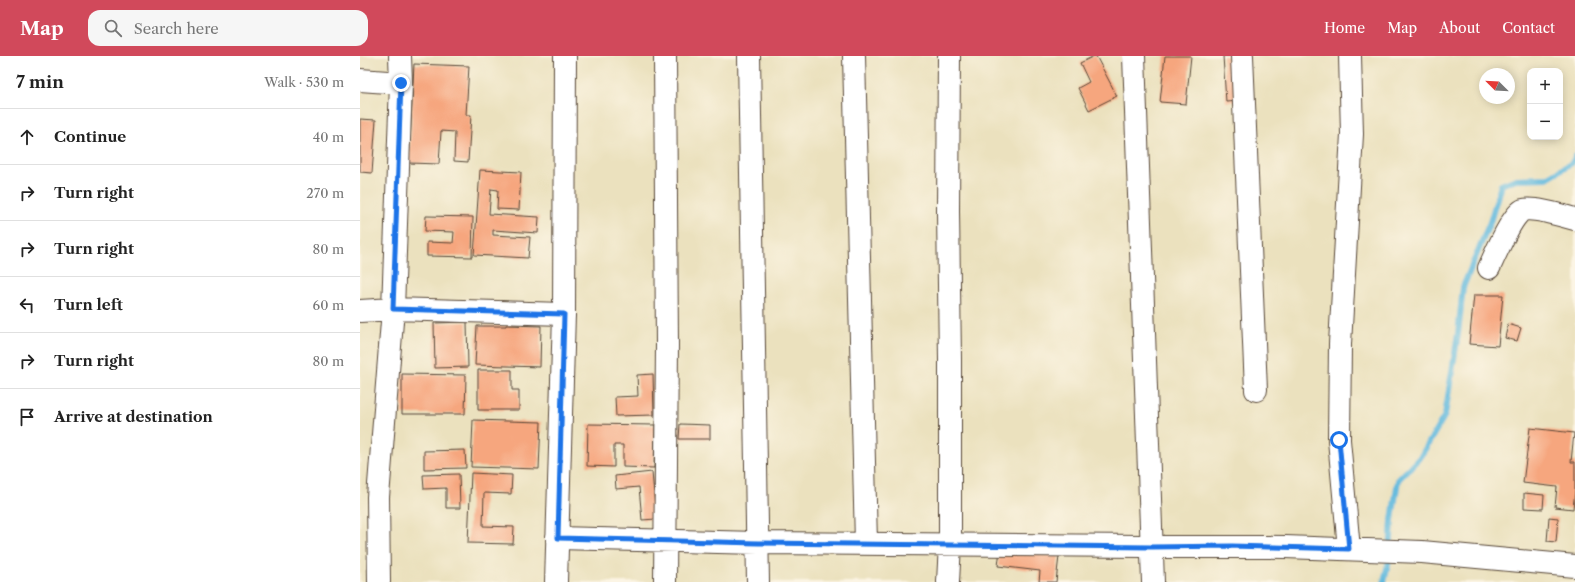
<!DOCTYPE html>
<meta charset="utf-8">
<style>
body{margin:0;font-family:"Libre Caslon Text",serif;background:#f6f6f6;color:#222}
.controls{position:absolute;right:12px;top:12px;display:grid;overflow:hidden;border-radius:8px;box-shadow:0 2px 10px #0003}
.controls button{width:36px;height:36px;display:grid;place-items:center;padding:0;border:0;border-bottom:1px solid #e0e0e0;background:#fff;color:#222;font:20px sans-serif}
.compass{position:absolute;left:1119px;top:12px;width:36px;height:36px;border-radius:50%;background:#fff;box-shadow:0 2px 10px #0003;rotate:294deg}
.stop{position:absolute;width:12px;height:12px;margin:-9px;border:3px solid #1a73e8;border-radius:50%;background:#fff}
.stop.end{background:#1a73e8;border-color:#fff;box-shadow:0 1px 4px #0008}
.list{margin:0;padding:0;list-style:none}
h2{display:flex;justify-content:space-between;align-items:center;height:52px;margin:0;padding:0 16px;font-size:17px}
h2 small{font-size:13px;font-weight:400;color:#767676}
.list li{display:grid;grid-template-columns:26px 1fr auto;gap:12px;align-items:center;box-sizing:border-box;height:56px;padding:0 16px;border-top:1px solid #e0e0e0}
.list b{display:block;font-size:15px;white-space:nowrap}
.list em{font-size:13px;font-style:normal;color:#767676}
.icon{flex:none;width:22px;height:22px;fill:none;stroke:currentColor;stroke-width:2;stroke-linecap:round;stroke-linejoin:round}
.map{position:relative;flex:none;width:1215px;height:526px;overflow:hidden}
header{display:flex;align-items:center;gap:24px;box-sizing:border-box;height:56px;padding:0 20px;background:#d1495b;color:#fff}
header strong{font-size:19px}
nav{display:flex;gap:22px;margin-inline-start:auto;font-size:14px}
.search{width:280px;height:36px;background:#f6f6f6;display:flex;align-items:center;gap:10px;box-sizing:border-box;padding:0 14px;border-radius:12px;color:#767676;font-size:15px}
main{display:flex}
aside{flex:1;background:#fff}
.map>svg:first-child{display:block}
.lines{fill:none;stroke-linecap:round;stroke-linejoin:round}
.stream{stroke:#61b9de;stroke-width:6}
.building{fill:#f6a67e}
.minor-casing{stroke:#554536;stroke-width:24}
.tertiary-casing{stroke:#554536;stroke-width:24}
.minor{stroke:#fff;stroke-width:22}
.tertiary{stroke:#fff;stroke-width:22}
.route{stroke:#1a73e8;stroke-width:5}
</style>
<header>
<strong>Map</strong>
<div class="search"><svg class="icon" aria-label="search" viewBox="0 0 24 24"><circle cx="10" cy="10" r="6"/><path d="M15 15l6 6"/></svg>Search here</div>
<nav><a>Home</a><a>Map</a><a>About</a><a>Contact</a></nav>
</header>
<main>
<aside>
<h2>7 min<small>Walk · 530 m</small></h2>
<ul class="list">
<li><svg class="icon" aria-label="ahead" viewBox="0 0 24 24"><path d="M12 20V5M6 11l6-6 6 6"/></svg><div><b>Continue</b></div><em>40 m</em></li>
<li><svg class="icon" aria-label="right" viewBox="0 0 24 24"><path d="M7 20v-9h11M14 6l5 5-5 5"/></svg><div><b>Turn right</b></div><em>270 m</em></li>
<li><svg class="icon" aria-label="right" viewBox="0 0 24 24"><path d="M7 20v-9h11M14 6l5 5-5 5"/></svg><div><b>Turn right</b></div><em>80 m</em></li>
<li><svg class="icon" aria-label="left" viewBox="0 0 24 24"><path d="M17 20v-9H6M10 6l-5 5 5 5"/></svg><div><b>Turn left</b></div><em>60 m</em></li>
<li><svg class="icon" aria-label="right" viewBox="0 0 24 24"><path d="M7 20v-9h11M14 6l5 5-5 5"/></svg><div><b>Turn right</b></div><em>80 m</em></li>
<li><svg class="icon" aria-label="arrive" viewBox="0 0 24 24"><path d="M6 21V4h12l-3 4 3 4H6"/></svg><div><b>Arrive at destination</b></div></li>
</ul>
</aside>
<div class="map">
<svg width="1215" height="526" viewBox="0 0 1215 526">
<rect width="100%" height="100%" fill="#fcf5e5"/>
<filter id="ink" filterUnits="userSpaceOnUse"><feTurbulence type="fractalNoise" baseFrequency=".025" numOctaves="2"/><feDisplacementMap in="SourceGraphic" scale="8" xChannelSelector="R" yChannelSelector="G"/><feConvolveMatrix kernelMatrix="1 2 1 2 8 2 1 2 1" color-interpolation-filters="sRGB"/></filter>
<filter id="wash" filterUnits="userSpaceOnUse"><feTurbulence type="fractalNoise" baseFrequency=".012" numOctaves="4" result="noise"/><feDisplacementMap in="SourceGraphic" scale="16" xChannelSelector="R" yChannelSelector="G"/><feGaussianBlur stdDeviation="0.9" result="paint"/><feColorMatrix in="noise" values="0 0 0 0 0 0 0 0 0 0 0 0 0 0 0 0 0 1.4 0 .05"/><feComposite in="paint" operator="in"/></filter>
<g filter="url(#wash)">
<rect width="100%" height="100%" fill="#ebe1be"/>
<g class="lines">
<path class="stream" d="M1024 526 1030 499 1032 464 1038 424 1061 400 1085 359 1098 278 1103 231 1130 166 1141 129 1156 123 1187 122 1212 107 1215 101"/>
</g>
<g id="blocks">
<path class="building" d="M734 0H736L757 40 729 54 718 32 729 26 720 7Z
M805 0H831L826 48 800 46Z
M863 0H877L880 45 866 46Z
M54 8 109 10 106 59H111L108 106 94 105 95 76 81 75 79 108 49 107Z
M0 63 16 64 12 117 0 116Z
M120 114 161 116 159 154 137 153 138 134 131 133 129 158 179 161 178 177 133 174V179L170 181 168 202 114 199Z
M66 160 113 161 112 201 67 200V186L93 187 94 176 65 175Z
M1114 239H1143L1138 290 1109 288Z
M107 266 108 311 75 312 74 267Z
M1148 268 1161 272 1157 285 1145 282Z
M146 269 181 270 180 311 115 309 117 270H146Z
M118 314H152V334H159V354H118Z
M42 318 106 319 105 358H42Z
M293 318 294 359 256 360 255 341 278 340 277 319Z
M113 364 181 366 179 413 111 411Z
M228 368 295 369 294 412 263 411V389H254V411L227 410Z
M320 368 350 369V383H319Z
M1170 372 1214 377 1211 406H1215V434L1213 453 1195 451 1197 431 1163 427Z
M105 394 106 412 64 413V395Z
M292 416 296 463 282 464 279 431 256 433 255 420Z
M111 417 152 419 151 438 124 437 123 470 154 471 153 488 108 487Z
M99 418 100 452H86V432L64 433 63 419Z
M1164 437 1184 439 1183 453 1164 452Z
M1189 461 1198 462 1196 486 1187 485Z
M640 494 699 500 696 526H679L680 515 638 510Z"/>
</g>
</g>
<g filter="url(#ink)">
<use href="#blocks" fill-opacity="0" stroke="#554536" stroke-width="1"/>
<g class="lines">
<defs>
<path id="minor" d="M389 0 398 526
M494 0 506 487
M774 0 793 526
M882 0 896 334
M0 24 41 27
M1129 212C1134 201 1153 157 1163 154 1174 151 1203 160 1215 163
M0 255 33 253 204 258
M197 482 398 487 925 491 1062 496 1215 510
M989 493 979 384 980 288 992 78 990 0
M19 526 18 441 33 253 41 27 40 0
M305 526 307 289 305 0
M588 526 590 488V304L588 155 589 0"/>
<path id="tertiary" d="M196 526 204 258 205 0"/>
</defs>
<use href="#minor" class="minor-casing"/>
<use href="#tertiary" class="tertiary-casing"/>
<use href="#minor" class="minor"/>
<use href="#tertiary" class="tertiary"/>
</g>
</g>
<g class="lines" filter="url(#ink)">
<path class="route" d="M41 27 33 253 204 258 198 482 398 487 792 491 872 490 989 493 979 384"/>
</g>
</svg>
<div class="controls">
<button>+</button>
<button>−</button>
</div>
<svg class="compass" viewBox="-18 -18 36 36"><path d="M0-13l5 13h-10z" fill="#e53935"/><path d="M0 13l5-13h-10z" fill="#767676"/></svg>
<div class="stop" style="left:979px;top:384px"></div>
<div class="stop end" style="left:41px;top:27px"></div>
</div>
</main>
